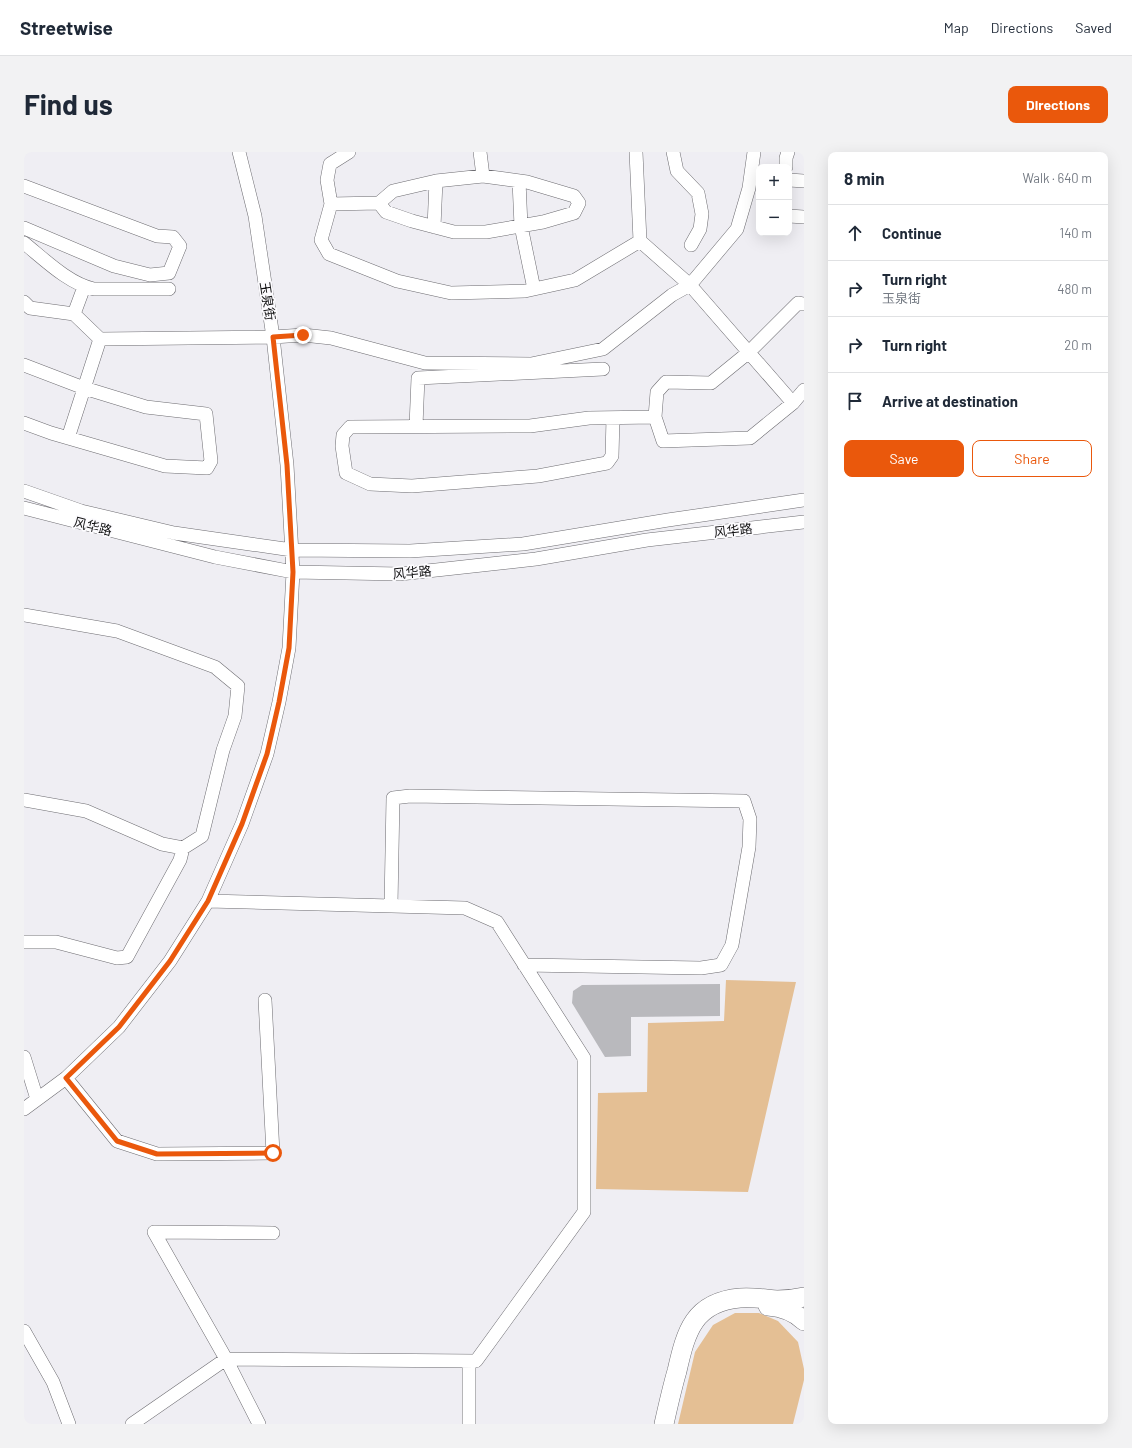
<!DOCTYPE html>
<meta charset="utf-8">
<style>
body{margin:0;font-family:Barlow,"Noto Sans SC",sans-serif;background:#f2f2f3;color:#1f2937}
.controls{position:absolute;right:12px;top:12px;display:grid;overflow:hidden;border-radius:8px;box-shadow:0 4px 16px #0002}
.controls button{width:36px;height:36px;display:grid;place-items:center;padding:0;border:0;border-bottom:1px solid #e0e1e3;background:#fff;color:#1f2937;font:20px sans-serif}
.stop{position:absolute;width:12px;height:12px;margin:-9px;border:3px solid #ea580c;border-radius:50%;background:#fff}
.stop.end{background:#ea580c;border-color:#fff;box-shadow:0 1px 4px #0008}
.list{margin:0;padding:0;list-style:none}
h2{display:flex;justify-content:space-between;align-items:center;height:52px;margin:0;padding:0 16px;font-size:17px}
h2 small{font-size:13px;font-weight:400;color:#747a83}
.list li{display:grid;grid-template-columns:26px 1fr auto;gap:12px;align-items:center;box-sizing:border-box;height:56px;padding:0 16px;border-top:1px solid #e0e1e3}
.list b{display:block;font-size:15px;white-space:nowrap}
.list p{margin:0;font-size:13px;white-space:nowrap;color:#747a83}
.list em{font-size:13px;font-style:normal;color:#747a83}
.actions{display:flex;gap:8px;padding:12px 16px}
.actions a{flex:1;padding:9px 0;border:1px solid #ea580c;border-radius:8px;text-align:center;font-size:14px;color:#ea580c}
.actions .main{background:#ea580c;color:#fff}
.icon{flex:none;width:22px;height:22px;fill:none;stroke:currentColor;stroke-width:2;stroke-linecap:round;stroke-linejoin:round}
.map{position:relative;flex:none;width:780px;height:1272px;overflow:hidden;border-radius:8px}
header{display:flex;align-items:center;gap:24px;box-sizing:border-box;height:56px;padding:0 20px;background:#fff;border-bottom:1px solid #e0e1e3}
header strong{font-size:19px}
nav{display:flex;gap:22px;margin-inline-start:auto;font-size:14px}
.intro{display:flex;align-items:center;justify-content:space-between;box-sizing:border-box;height:96px;padding:0 24px}
h1{margin:0;font-size:28px}
.button{padding:10px 18px;border-radius:8px;background:#ea580c;color:#fff;font-size:14px;font-weight:700}
main{display:flex;gap:24px;padding:0 24px}
aside{flex:1;background:#fff;border-radius:8px;box-shadow:0 4px 16px #0002}
.map>svg:first-child{display:block}
.green{fill:#e4bf94}
.building{fill:#b9b9bd}
.lines{fill:none;stroke-linecap:round;stroke-linejoin:round}
.minor-casing{stroke:#6d6c71;stroke-width:14}
.highway-casing{stroke:#6d6c71;stroke-width:20}
.minor{stroke:#fff;stroke-width:13}
.highway{stroke:#fff;stroke-width:19}
.route{stroke:#ea580c;stroke-width:5}
.labels{text-anchor:middle;stroke-width:3.5;stroke-linejoin:round;paint-order:stroke}
.street-label{font-size:13px;fill:#121213;stroke:#fcfbfe}
</style>
<header>
<strong>Streetwise</strong>
<nav><a>Map</a><a>Directions</a><a>Saved</a></nav>
</header>
<div class="intro"><h1>Find us</h1><a class="button">Directions</a></div>
<main>
<div class="map">
<svg width="780" height="1272" viewBox="0 0 780 1272">
<rect width="100%" height="100%" fill="#efeef3"/>
<path class="green" d="M702 828 772 830 724 1040 572 1037 574 941 623 940 624 871 700 869Z
M711 1161H735L754 1169 774 1190 780 1217V1228L769 1272H654L671 1200 689 1173Z"/>
<path class="building" d="M696 832V864L607 865V904L581 905 548 851 549 839 558 833Z"/>
<g class="lines">
<defs>
<path id="minor" d="M325 0 306 12 303 28 307 52 297 88 305 102 373 129 427 141 501 139 551 128 616 89
M456 0 459 24
M612 0 616 89 666 133 769 251
M649 0 653 19 674 41 678 62 676 77 667 93
M762 15V6L764 0
M765 28 780 29
M495 29 497 74 510 137
M0 34 133 84 149 85 156 94 145 121 126 123 90 114 0 76
M307 52 355 51 362 60 388 69 430 80H462L519 70 550 61 555 51 550 44 503 30 459 24 412 29 369 39 355 51
M765 64 780 65
M410 75 412 29
M0 91C20 107 45 132 70 137H145
M0 150 6 156 50 162 76 187 249 185 279 183 307 186 401 211 507 212 579 197 648 143 666 133 713 77 725 36 730 0
M780 152 774 151 725 200 687 231 642 230 633 240 631 265 639 289 726 286 769 251 780 238
M50 162 60 135
M0 213 60 236 122 255 182 262 187 309 183 316 141 314 27 281 0 271
M589 266 588 304 583 311 514 324 388 334 346 332 322 321 318 294 319 283 326 275 506 274 565 266 631 265
M392 274 394 226 579 217
M44 286 76 187
M0 339 57 359 150 381 268 398 386 399 499 392 644 368 780 348
M0 356 191 405 269 420 376 422 512 407 623 388 780 370
M0 463 93 479 191 515 214 534 211 564 199 598 178 684 159 696 138 692 62 659 0 648
M367 753 369 646 386 644 720 649 726 667 725 695 708 793 697 813 677 816 500 813
M0 790H32L93 806 103 805 156 708 159 696
M0 905 13 947
M42 926 93 989 133 1002 249 1001 241 848
M0 957 42 926 95 875 146 809 184 749 218 672 243 602 255 550 265 496 269 420 263 313 249 185 231 64 215 0
M0 1179 29 1230 45 1272
M445 1209V1272
M108 1272 202 1207 452 1209 560 1060V906L473 770 441 756 184 749
M235 1272 202 1207 130 1080 249 1081"/>
<path id="highway" d="M744 1154C757 1155 770 1159 780 1169
M640 1272C644 1254 648 1236 653 1219 662 1179 670 1150 716 1146 729 1145 741 1147 753 1148 762 1148 771 1147 780 1145"/>
</defs>
<use href="#minor" class="minor-casing"/>
<use href="#highway" class="highway-casing"/>
<use href="#minor" class="minor"/>
<use href="#highway" class="highway"/>
</g>
<g class="lines">
<path class="route" d="M249 1001 133 1002 93 989 42 926 95 875 146 809 184 749 218 672 243 602 255 550 265 496 269 420 263 313 249 185 279 183"/>
</g>
<g class="labels">
<g class="street-label">
<text transform="translate(244 149) rotate(81)" y="5">玉泉街</text>
<text transform="translate(69 374) rotate(14)" y="5">风华路</text>
<text transform="translate(709 378) rotate(-6)" y="5">风华路</text>
<text transform="translate(388 420) rotate(-5)" y="5">风华路</text>
</g>
</g>
</svg>
<div class="controls">
<button>+</button>
<button>−</button>
</div>
<div class="stop" style="left:249px;top:1001px"></div>
<div class="stop end" style="left:279px;top:183px"></div>
</div>
<aside>
<h2>8 min<small>Walk · 640 m</small></h2>
<ul class="list">
<li><svg class="icon" aria-label="ahead" viewBox="0 0 24 24"><path d="M12 20V5M6 11l6-6 6 6"/></svg><div><b>Continue</b></div><em>140 m</em></li>
<li><svg class="icon" aria-label="right" viewBox="0 0 24 24"><path d="M7 20v-9h11M14 6l5 5-5 5"/></svg><div><b>Turn right</b><p>玉泉街</p></div><em>480 m</em></li>
<li><svg class="icon" aria-label="right" viewBox="0 0 24 24"><path d="M7 20v-9h11M14 6l5 5-5 5"/></svg><div><b>Turn right</b></div><em>20 m</em></li>
<li><svg class="icon" aria-label="arrive" viewBox="0 0 24 24"><path d="M6 21V4h12l-3 4 3 4H6"/></svg><div><b>Arrive at destination</b></div></li>
</ul>
<div class="actions"><a class="main">Save</a><a>Share</a></div>
</aside>
</main>
